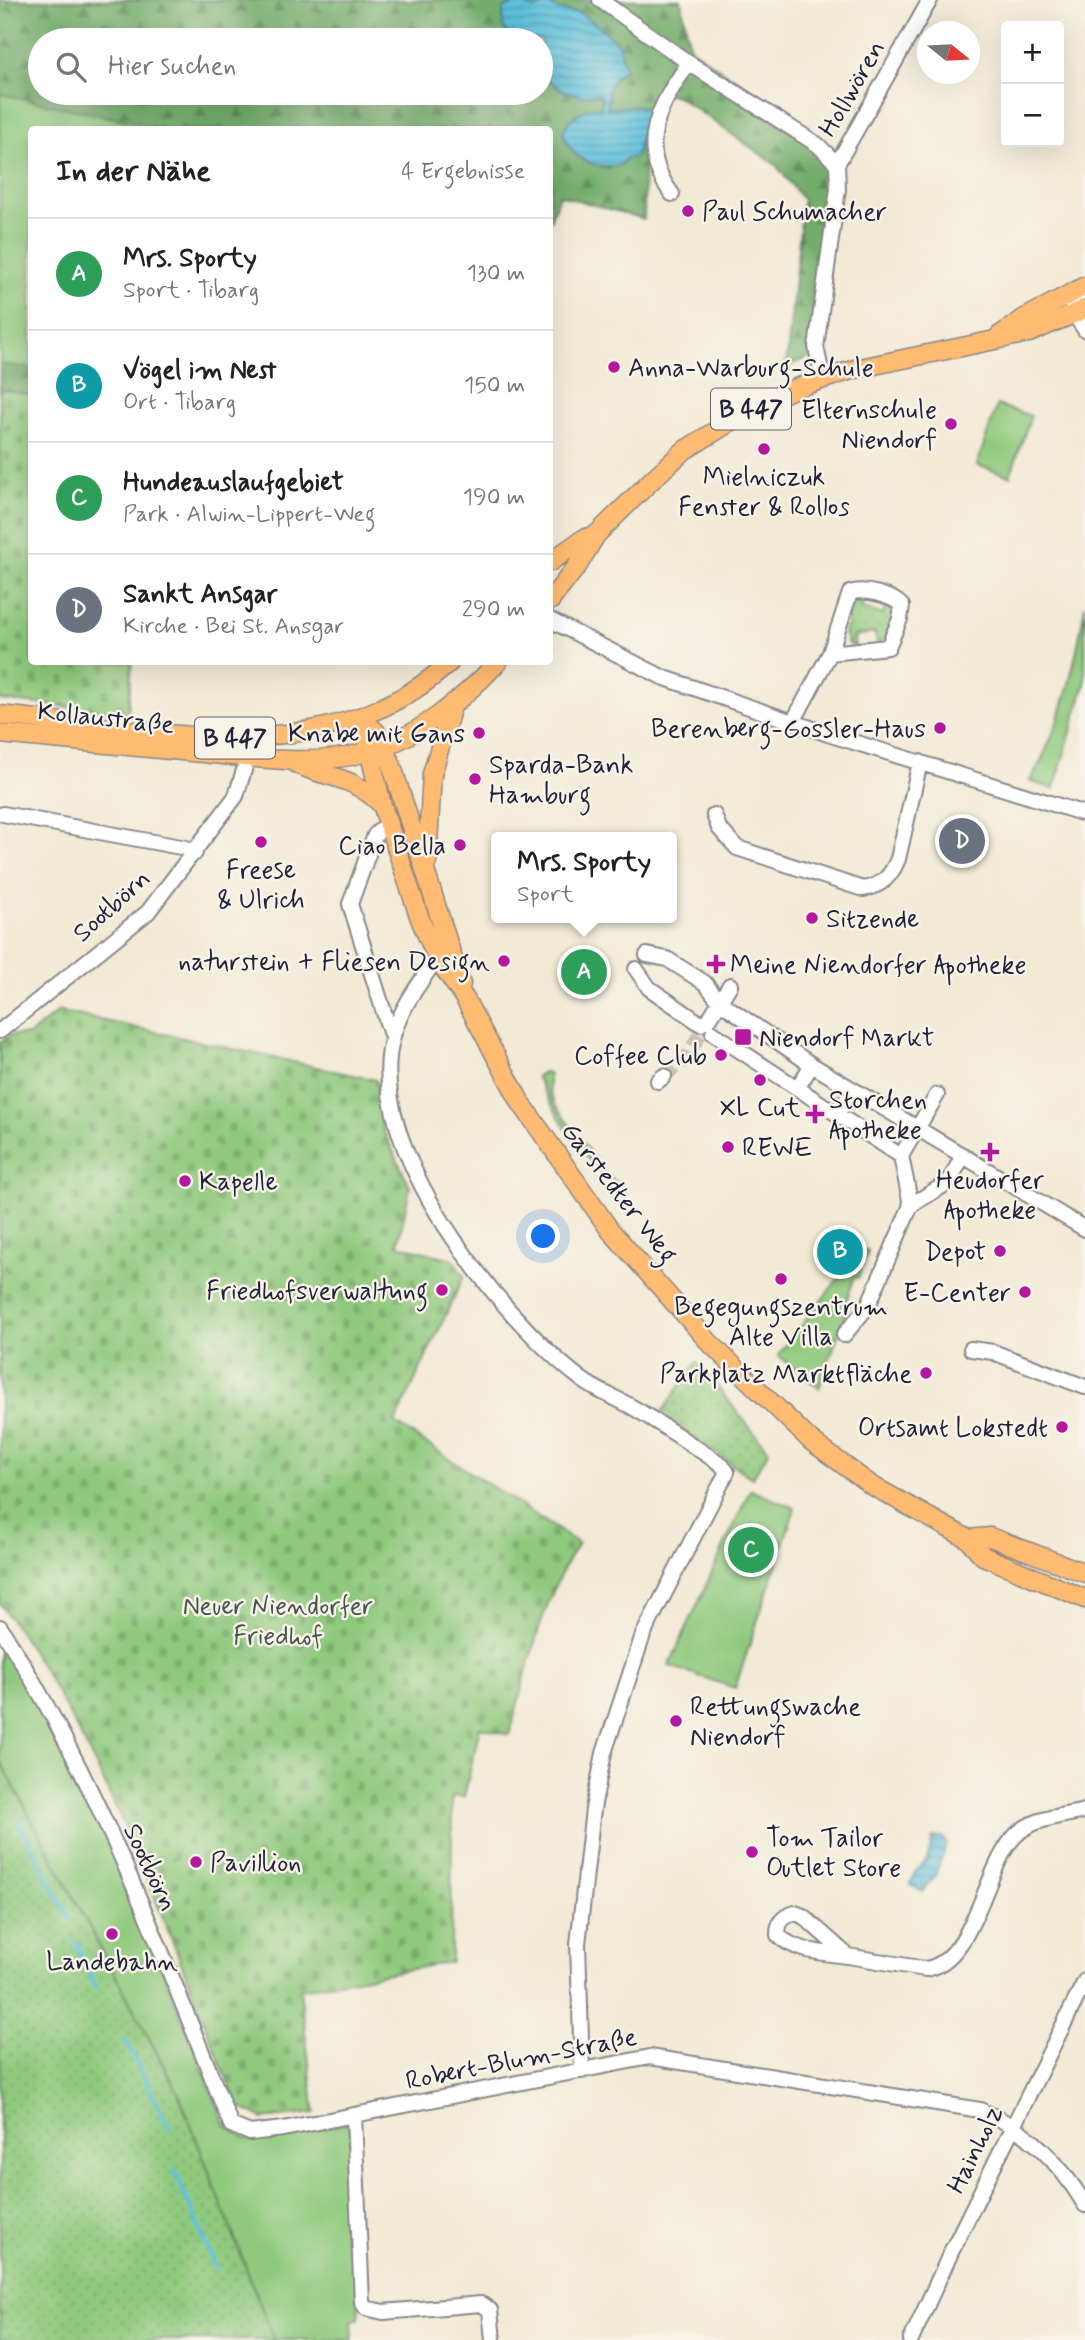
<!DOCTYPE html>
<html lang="de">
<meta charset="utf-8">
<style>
body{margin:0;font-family:Mynerve,sans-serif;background:#f2f2f2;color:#222}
.controls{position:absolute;right:21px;top:21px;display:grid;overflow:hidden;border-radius:7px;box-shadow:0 7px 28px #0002}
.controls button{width:63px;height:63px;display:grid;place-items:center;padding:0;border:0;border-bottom:2px solid #e0e0e0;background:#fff;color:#222;font:35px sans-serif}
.compass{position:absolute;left:917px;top:21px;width:63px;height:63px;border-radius:50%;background:#fff;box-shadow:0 7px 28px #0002;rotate:108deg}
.you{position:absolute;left:544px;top:1237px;width:24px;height:24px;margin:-18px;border:5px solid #fff;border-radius:50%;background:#1a73e8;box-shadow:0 0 0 10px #1a73e833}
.badge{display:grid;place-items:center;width:46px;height:46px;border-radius:50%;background:#db2777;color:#fff;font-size:23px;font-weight:700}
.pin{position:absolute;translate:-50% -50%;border:4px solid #fff;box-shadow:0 2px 7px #0006}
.popup{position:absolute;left:491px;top:832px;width:186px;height:91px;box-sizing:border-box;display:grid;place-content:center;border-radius:7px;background:#fff;filter:drop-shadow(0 2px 5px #0005);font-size:23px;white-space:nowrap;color:#767676}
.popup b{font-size:26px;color:#222}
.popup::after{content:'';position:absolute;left:50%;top:100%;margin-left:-14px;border:14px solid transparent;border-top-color:#fff}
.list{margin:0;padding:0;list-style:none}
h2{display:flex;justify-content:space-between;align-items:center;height:91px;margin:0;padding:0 28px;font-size:30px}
h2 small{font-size:23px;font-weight:400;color:#767676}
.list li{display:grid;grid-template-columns:46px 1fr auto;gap:21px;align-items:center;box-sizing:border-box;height:112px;padding:0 28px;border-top:2px solid #e0e0e0}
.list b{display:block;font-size:26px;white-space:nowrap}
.list p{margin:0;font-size:23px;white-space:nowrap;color:#767676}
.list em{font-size:23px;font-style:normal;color:#767676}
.icon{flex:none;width:38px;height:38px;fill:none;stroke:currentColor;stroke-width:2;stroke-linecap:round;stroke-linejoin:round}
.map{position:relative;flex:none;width:1085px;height:2340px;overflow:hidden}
.search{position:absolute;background:#fff;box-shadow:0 7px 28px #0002;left:28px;top:28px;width:525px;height:77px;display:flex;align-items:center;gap:18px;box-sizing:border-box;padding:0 24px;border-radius:38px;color:#767676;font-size:26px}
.panel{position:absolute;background:#fff;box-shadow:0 7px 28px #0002;left:28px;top:126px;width:525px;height:539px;border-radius:7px}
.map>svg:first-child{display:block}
.grass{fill:url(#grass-dots);stroke:#58765c;stroke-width:2}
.forest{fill:url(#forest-firs);stroke:#4a6854;stroke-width:2;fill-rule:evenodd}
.cemetery{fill:url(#cemetery-stones);stroke:#58765c;stroke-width:2}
.park{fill:#8fc97d;stroke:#58765c;stroke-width:2}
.water{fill:url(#water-rules);stroke:#40718b;stroke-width:2}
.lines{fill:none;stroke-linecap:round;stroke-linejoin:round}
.stream{stroke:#5dc0db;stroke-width:4.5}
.minor-tunnel{stroke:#c9c2b6;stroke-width:14;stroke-dasharray:14 7;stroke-linecap:butt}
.minor-casing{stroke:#8a8688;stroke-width:18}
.major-casing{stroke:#8a8688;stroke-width:21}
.minor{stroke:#fff;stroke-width:14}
.major{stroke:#ffbb71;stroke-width:18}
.poi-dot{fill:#b5179e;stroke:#f7f3e8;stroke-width:2.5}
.labels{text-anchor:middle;stroke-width:5;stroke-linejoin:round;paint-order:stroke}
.shield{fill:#f7f3e8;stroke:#62616f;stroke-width:2}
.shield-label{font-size:24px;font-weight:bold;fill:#22223b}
.street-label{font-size:26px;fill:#22223b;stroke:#f7f3e8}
.poi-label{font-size:26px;fill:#22223b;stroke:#f7f3e8;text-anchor:start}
.park-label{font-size:26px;fill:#43544f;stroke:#f7f3e8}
</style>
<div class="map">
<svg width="1085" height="2340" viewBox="0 0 1085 2340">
<defs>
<pattern id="grass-dots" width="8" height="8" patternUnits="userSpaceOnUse" patternTransform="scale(1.75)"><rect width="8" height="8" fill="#8fc97d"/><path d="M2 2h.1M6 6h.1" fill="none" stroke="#7bac6d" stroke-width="1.8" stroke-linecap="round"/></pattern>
<pattern id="forest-firs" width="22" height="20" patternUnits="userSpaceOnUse" patternTransform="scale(1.75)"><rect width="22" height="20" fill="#73ad6c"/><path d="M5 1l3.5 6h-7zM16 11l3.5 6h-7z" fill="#5e8c5a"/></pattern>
<pattern id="cemetery-stones" width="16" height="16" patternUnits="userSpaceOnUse" patternTransform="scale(1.75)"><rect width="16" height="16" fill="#8fc97d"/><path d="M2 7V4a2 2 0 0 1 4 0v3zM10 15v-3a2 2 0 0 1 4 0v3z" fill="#7bac6d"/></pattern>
<pattern id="water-rules" width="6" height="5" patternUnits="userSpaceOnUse" patternTransform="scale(1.75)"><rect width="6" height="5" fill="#5dc0db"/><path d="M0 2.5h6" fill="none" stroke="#4c9cb3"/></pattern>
</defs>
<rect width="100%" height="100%" fill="#f7f3e8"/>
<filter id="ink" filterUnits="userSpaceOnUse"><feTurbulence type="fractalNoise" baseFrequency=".0143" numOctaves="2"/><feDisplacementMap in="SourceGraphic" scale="14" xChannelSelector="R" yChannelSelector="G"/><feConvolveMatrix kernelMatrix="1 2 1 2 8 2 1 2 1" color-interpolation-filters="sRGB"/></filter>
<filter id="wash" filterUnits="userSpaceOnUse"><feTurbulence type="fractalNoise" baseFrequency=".00686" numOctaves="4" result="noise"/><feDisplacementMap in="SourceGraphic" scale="28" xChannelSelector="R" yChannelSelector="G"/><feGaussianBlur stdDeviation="1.57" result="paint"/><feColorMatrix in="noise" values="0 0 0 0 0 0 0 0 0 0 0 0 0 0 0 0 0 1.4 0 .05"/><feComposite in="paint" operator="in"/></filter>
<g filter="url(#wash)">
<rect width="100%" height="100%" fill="#f3ead5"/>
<path class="grass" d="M864 597 862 608 883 615 887 604 894 615 886 639 877 644 875 633 854 636 855 647 848 644 844 633 852 602Z
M544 1072 549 1074V1091L555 1105 607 1176 625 1188 624 1194C585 1165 558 1118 536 1076Z
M697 1362 769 1451 752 1478 660 1415Z
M0 1760 178 2092 274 2340H0Z"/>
<path class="forest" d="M0 0H681L690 48 832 148 829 168 832 189 812 356 786 367 803 200 776 165 677 96 664 93 645 139 644 219 559 195 550 222V130H32L0 188ZM558 10 580 13 615 74 608 90 607 109 637 106 647 110 641 144 626 158 576 115 601 108 602 97 547 74 541 65V93H40V40H511L503 26Z
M31 271V395L0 389V348Z"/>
<path class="cemetery" d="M0 389 31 395 32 662H132L128 713 0 700Z
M59 1011 376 1080 382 1128 410 1187 398 1245 453 1259 464 1276 395 1423 578 1543C541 1601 528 1669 509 1735L480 1727 464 1797 452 1796 451 1962 300 1989 315 2113 262 2119 237 2105C168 1934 109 1755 0 1604V1043L10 1035H29Z"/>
<path class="park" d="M0 94 167 129 32 130 31 368 0 364Z
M997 405 1031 416 1010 476 977 465Z
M1085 605V684L1054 789 1030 781C1061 730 1076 664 1085 605Z
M862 1249 868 1251 858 1278 854 1277 846 1303 849 1305 819 1388 778 1355Z
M750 1490 795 1508 735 1688 669 1666Z
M0 1641C98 1790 158 1963 226 2126L248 2139H258L350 2123 359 2319 352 2320 353 2340H274L178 2092 0 1760Z"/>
<path class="water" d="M517 2 535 9 548 3 558 10 580 13 601 28 619 45 625 70C609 78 607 91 607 109L637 106 648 110 636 157 626 158 621 165C593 170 570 159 563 131 568 119 587 105 601 108L602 97 598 94C577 100 545 88 541 63 540 56 541 47 541 40H511L503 26V9Z
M942 1837 947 1844 934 1878 922 1892 910 1884 915 1872 927 1860 933 1838Z"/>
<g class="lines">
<path class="stream" d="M19 1823 69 1918
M76 1942 95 1988
M125 2040 170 2129
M175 2171 216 2268"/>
</g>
</g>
<g filter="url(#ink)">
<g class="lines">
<path class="minor-tunnel" d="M664 1076 685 1060 708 1021"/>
<defs>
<path id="minor" d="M600 0 689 63 818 145 837 164 838 189 816 347 823 379
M837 164 930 0
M672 194C636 147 658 106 689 63
M1080 294 1072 293V311L1085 330
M550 620 662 677 828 734 1085 814
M793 722 830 653 850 593C863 588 892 595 902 606L900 619 888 647 830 653
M3 814 186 848 195 853
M714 815 719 828 737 848 863 889C882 886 891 876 898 859L920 762
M388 823 375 835 350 904 392 1038
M647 955 667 959 705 983 720 1002 812 1065 1085 1229
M437 958C420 983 401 1007 393 1036 361 1145 500 1317 581 1379 596 1391 615 1397 632 1407 662 1424 691 1445 721 1464L727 1472 643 1635 604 1753 593 1809 578 1944 582 2071
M636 969 649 988 701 1024
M708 1021 730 985
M0 1031 148 912 236 796 248 757
M713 1033 901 1156
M658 1081 664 1076
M797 1088 812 1065
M837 1114 852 1091
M911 1205 949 1182 963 1155
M844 1335 868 1306 911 1205 901 1156 937 1095
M971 1349 993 1352 1085 1387
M0 1627C99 1781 163 1956 231 2125L250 2133 283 2129 650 2057 980 2110C1027 2129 1059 2161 1085 2205
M795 1913 803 1916 848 1956C826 1953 794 1952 778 1935 778 1922 782 1917 795 1913Z
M848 1956 925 1969C975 1962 984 1868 1015 1836 1031 1818 1063 1816 1085 1811
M354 2116 362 2302 366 2308 383 2312 481 2304 490 2310 493 2340
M911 2340 952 2250 1085 1981"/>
<path id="major" d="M999 336 1025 318 1085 286
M550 562 583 539 596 535
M550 601 578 565 596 535 656 476 685 450 756 406 796 388 855 369 1029 333 1085 309
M0 715C151 729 326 777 450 662
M361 717 382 805 420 919 437 958 465 999 521 1103 610 1230 709 1342 811 1441 871 1485 968 1539 983 1556 1085 1599
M361 717 376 732 391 763 461 984
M0 734C64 740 128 746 192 752 248 757 312 768 367 752 416 739 464 698 498 662
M291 761C327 781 346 771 381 804
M427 862 432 774 453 703
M968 1539 990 1537 1085 1573"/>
</defs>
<use href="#minor" class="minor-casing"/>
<use href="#major" class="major-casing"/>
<use href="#minor" class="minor"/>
<use href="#major" class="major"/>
</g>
</g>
<g class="poi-dot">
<circle cx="688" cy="211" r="7"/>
<circle cx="614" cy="367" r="7"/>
<circle cx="951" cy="424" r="7"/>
<circle cx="764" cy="449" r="7"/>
<circle cx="940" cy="728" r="7"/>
<circle cx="479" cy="733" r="7"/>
<circle cx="475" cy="779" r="7"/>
<circle cx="261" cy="842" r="7"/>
<circle cx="460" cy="845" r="7"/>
<circle cx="812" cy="918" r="7"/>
<circle cx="504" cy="961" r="7"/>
<path d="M712.5 953.5h7v7h7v7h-7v7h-7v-7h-7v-7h7z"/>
<rect x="734" y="1028" width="18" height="18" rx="3.5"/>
<circle cx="721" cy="1055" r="7"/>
<circle cx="760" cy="1080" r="7"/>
<path d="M811.5 1103.5h7v7h7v7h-7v7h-7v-7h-7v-7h7z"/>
<circle cx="728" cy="1147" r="7"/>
<path d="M986.5 1141.5h7v7h7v7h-7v7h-7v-7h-7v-7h7z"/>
<circle cx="185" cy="1181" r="7"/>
<circle cx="1000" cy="1251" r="7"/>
<circle cx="781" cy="1279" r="7"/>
<circle cx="442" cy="1290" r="7"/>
<circle cx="1025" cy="1292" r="7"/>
<circle cx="926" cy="1373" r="7"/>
<circle cx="1062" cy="1427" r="7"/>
<circle cx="676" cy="1721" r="7"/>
<circle cx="752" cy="1852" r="7"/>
<circle cx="196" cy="1862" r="7"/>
<circle cx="112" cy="1934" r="7"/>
</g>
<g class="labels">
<g class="shield">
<rect x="711" y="388.5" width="80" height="41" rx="5"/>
<rect x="195" y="717.5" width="80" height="41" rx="5"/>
</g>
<g class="shield-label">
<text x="751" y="417">B 447</text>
<text x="235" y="746">B 447</text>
</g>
<g class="street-label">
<text transform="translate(851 88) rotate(-60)" y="9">Hollwören</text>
<text transform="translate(106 717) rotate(6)" y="9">Kollaustraße</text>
<text transform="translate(111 905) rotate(-42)" y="9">Sootbörn</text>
<text transform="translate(620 1192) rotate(52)" y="9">Garstedter Weg</text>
<text transform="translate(151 1867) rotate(65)" y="9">Sootbörn</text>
<text transform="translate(521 2058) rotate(-11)" y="9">Robert-Blum-Straße</text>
<text transform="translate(974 2149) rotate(-64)" y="9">Hainholz</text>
</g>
<g class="poi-label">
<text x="702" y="220">Paul Schumacher</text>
<text x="628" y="376">Anna-Warburg-Schule</text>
<text x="937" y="418" text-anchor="end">Elternschule<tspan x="937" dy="30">Niendorf</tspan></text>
<text x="764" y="485" text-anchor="middle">Mielniczuk<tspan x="764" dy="30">Fenster &amp; Rollos</tspan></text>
<text x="926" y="737" text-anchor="end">Berenberg-Gossler-Haus</text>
<text x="465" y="742" text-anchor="end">Knabe mit Gans</text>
<text x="489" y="773">Sparda-Bank<tspan x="489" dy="30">Hamburg</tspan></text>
<text x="446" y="854" text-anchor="end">Ciao Bella</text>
<text x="261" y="878" text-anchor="middle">Freese<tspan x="261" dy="30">&amp; Ulrich</tspan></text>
<text x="826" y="927">Sitzende</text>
<text x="490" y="970" text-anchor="end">naturstein + Fliesen Design</text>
<text x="730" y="973">Meine Niendorfer Apotheke</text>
<text x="759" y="1046">Niendorf Markt</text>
<text x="707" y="1064" text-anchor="end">Coffee Club</text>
<text x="829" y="1108">Storchen<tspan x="829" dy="30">Apotheke</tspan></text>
<text x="760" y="1116" text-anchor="middle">XL Cut</text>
<text x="742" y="1156">REWE</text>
<text x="990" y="1188" text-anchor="middle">Heudorfer<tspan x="990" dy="30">Apotheke</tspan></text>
<text x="199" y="1190">Kapelle</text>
<text x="986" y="1260" text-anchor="end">Depot</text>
<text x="428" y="1299" text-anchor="end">Friedhofsverwaltung</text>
<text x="1011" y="1301" text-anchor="end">E-Center</text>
<text x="781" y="1315" text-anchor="middle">Begegungszentrum<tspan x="781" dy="30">Alte Villa</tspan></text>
<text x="912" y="1382" text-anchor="end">Parkplatz Marktfläche</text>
<text x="1048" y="1436" text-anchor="end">Ortsamt Lokstedt</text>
<text x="690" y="1715">Rettungswache<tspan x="690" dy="30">Niendorf</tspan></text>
<text x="766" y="1846">Tom Tailor<tspan x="766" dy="30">Outlet Store</tspan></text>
<text x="210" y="1871">Pavillion</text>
<text x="112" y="1970" text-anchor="middle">Landebahn</text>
</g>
<g class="park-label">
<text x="278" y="1614">Neuer Niendorfer<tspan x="278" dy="30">Friedhof</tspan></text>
</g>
</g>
</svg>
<div class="controls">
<button>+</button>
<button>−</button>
</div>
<svg class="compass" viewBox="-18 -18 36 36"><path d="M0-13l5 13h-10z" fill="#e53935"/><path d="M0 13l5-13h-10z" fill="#767676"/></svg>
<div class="you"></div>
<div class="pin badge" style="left:584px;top:972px;background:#2e9e5b">A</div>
<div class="popup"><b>Mrs. Sporty</b>Sport</div>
<div class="pin badge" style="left:840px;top:1252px;background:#0f9aa8">B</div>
<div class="pin badge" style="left:751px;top:1550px;background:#2e9e5b">C</div>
<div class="pin badge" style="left:962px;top:841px;background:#6b7280">D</div>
<div class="search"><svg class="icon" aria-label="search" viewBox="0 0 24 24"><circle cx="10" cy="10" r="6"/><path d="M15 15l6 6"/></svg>Hier suchen</div>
<section class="panel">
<h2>In der Nähe<small>4 Ergebnisse</small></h2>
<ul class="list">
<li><span class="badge" style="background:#2e9e5b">A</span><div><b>Mrs. Sporty</b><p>Sport · Tibarg</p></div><em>130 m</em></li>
<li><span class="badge" style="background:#0f9aa8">B</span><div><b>Vögel im Nest</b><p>Ort · Tibarg</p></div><em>150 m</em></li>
<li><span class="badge" style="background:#2e9e5b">C</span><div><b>Hundeauslaufgebiet</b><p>Park · Alwin-Lippert-Weg</p></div><em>190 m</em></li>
<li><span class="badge" style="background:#6b7280">D</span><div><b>Sankt Ansgar</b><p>Kirche · Bei St. Ansgar</p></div><em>290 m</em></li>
</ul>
</section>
</div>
